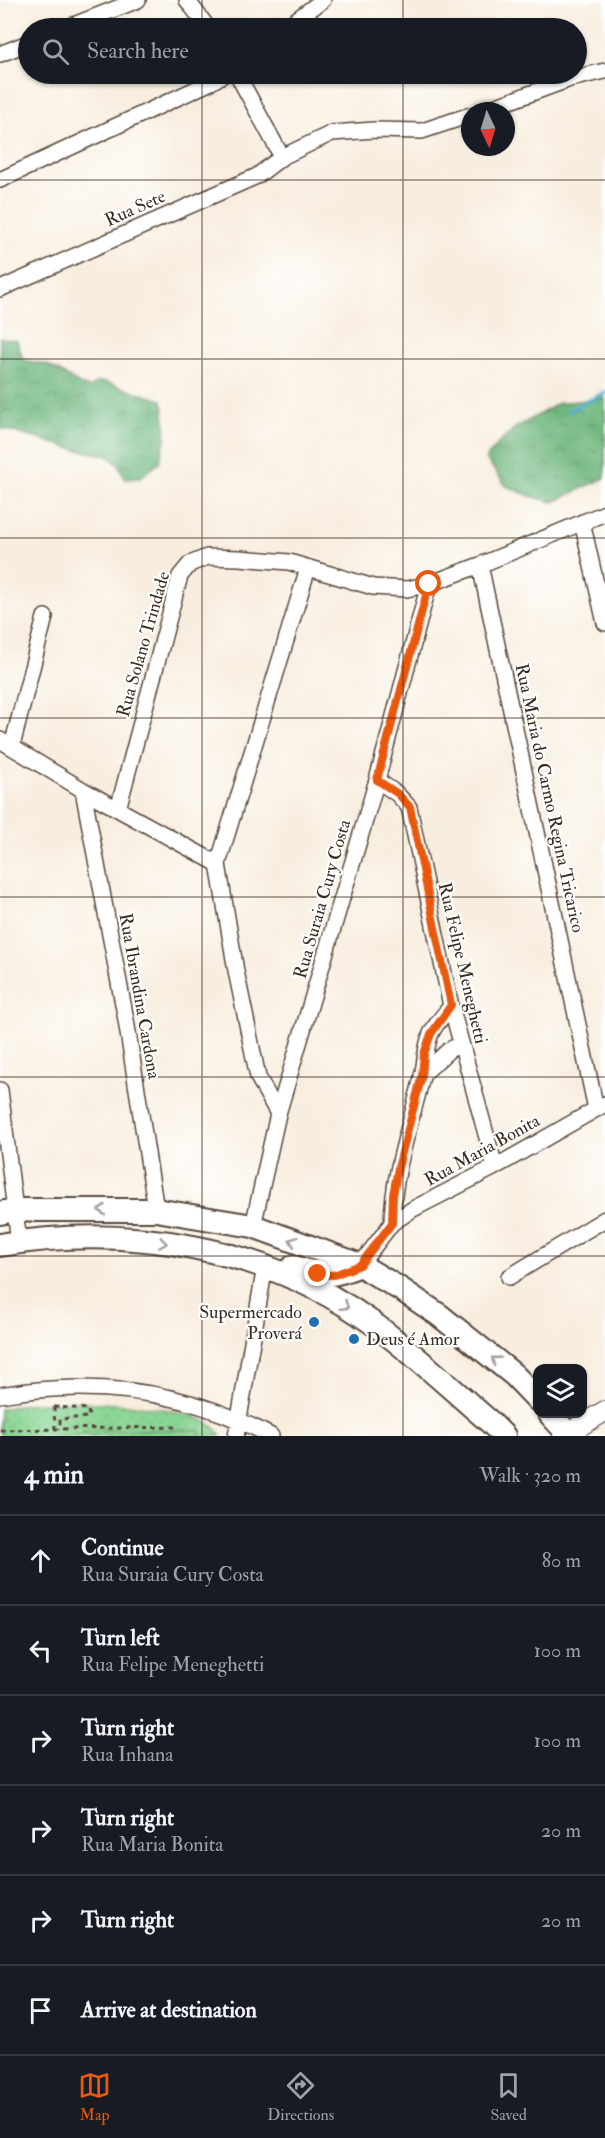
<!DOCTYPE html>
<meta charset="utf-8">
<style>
body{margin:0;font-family:"IM FELL Double Pica",serif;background:#242831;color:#f1f3f6}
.controls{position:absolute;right:18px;bottom:18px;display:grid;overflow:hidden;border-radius:12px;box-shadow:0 2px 4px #0004}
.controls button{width:54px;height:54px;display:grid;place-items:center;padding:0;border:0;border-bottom:2px solid #363941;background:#171b24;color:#f1f3f6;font:30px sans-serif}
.compass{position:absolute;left:461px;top:102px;width:54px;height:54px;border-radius:50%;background:#171b24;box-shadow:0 2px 4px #0004;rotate:176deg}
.stop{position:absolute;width:18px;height:18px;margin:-14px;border:4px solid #ea580c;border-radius:50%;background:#fff}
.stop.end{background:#ea580c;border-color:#fff;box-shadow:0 2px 6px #0008}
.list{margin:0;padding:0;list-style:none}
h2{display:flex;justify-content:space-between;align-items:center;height:78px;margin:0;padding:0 24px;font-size:26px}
h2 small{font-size:20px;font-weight:400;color:#9ea1a6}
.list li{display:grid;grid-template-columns:39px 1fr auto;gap:18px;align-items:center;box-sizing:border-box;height:90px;padding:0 24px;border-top:2px solid #363941}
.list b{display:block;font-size:22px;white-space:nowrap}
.list p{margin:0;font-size:20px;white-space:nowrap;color:#9ea1a6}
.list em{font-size:20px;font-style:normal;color:#9ea1a6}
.icon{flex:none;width:33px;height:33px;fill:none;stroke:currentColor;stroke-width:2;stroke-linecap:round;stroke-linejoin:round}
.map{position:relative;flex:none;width:605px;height:1436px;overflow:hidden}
.search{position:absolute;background:#171b24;box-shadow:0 2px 4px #0004;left:18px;right:18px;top:18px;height:66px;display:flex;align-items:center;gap:15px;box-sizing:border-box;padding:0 21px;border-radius:33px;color:#9ea1a6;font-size:22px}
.sheet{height:618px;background:#171b24}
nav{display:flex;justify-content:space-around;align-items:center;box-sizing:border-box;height:84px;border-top:2px solid #363941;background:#171b24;font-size:16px;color:#9ea1a6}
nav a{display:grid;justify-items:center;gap:3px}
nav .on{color:#ea580c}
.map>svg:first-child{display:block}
.green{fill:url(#green-dots);stroke:#628059;stroke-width:1.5}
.forest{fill:url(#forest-crowns);stroke:#55704e;stroke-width:1.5}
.pitch{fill:#8ad694;stroke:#628059;stroke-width:1.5}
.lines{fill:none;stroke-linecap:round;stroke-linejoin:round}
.stream{stroke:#4dadcc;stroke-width:4.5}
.minor-casing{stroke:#57473b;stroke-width:18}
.tertiary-casing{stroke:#57473b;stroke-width:22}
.secondary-casing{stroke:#57473b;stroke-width:26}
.path{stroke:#57473b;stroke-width:3;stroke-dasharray:4.5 4.5;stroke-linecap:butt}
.minor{stroke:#fff;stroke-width:15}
.tertiary{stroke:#fff;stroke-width:20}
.secondary{stroke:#fff;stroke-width:22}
.oneway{stroke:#a79f9a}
.route{stroke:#ea580c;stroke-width:8}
.grid{fill:none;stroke:#3b2a1e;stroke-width:1.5;stroke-opacity:0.55}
.poi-dot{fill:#1f6fb2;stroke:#fff;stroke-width:2}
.labels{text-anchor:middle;stroke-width:4.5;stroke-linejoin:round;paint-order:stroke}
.street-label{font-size:18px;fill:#3b2a1e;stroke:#fff}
.poi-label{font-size:18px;fill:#3b2a1e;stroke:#fff;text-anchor:end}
</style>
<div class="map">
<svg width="605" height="1436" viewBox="0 0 605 1436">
<defs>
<pattern id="green-dots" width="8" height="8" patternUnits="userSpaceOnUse" patternTransform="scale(1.5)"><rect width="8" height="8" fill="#8ad694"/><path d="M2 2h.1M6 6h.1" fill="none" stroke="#78b87f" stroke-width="1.8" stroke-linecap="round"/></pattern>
<pattern id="forest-crowns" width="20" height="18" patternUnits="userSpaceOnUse" patternTransform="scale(1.5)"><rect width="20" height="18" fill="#6fb77e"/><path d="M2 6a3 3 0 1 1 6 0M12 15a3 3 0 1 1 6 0" fill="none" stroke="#5c9567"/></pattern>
</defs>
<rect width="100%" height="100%" fill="#fff"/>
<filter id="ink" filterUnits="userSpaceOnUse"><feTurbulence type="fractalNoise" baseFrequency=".0167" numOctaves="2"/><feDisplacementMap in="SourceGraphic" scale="12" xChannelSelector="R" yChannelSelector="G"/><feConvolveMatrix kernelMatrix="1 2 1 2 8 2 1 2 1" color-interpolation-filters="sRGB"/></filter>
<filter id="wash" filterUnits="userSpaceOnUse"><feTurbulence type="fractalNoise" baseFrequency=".008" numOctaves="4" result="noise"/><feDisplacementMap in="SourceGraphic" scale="24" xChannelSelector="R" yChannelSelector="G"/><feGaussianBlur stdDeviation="1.35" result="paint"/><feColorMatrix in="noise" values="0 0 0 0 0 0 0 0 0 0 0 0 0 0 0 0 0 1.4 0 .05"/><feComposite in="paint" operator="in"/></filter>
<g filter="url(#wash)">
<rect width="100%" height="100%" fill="#f8eedf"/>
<path class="green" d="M79 1402C112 1404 205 1405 221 1436H0V1409L26 1404Z"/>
<path class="forest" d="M0 338 17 341 23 360 48 365 83 386 90 388 97 382H104L162 400 164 409 166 436 159 463 139 478 125 479 118 464 106 455 77 450 0 428Z
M605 398V478L553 502 530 496 506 486 486 459 497 445 515 428 559 403Z"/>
<path class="pitch" d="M84 1430H200V1436H84Z"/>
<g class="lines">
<path class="stream" d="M568 411 605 393"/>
</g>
</g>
<g filter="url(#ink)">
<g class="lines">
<defs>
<path id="minor" d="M187 0 208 28
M66 28 138 0
M285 28 323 0
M0 54 28 43
M237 74 282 157
M483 111 570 79 605 71
M0 180 211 82 224 74
M0 289 257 176 282 157 332 133 374 130 422 131 470 115
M582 522 605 623
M480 565 596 1109
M0 740 83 790 218 864
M12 746 45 617
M377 780 397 794 409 807 451 1006 495 1167
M83 790 126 1020 156 1210
M118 809 180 576 190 564 207 557 239 558 289 562 373 587 407 589 429 584 480 565 605 513
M422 1075 449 1050 461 1044
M0 1090 19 1242
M278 1114 258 1077 236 971 218 864 308 568
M392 1223C393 1171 410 1128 422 1077 425 1064 425 1050 430 1036 434 1025 444 1015 451 1006
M253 1226 278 1114 377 780 429 584
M360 1265 392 1223 413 1209 495 1167 605 1104
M509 1277 605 1219
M0 1395C94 1379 186 1390 271 1436
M236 1436 265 1266"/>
<path id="tertiary" d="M563 1436 605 1411"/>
<path id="secondary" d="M0 1213 15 1210H156L253 1226 360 1265 402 1290 439 1315 514 1375 538 1400
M0 1245C127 1224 265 1246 371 1322 413 1352 451 1389 490 1422L504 1436
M293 1267C325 1275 328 1279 360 1265
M550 1414 570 1436"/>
</defs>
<use href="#minor" class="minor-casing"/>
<use href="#tertiary" class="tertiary-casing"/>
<use href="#secondary" class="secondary-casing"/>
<path class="path" d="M54 1407 88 1409 89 1417 60 1419V1429
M54 1407 55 1429
M0 1430 175 1427"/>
<use href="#minor" class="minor"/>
<use href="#tertiary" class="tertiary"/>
<use href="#secondary" class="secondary"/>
</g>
<defs><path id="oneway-chevron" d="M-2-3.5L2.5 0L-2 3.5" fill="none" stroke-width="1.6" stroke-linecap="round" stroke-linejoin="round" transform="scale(1.5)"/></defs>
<g class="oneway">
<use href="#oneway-chevron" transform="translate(102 1210) rotate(180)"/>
<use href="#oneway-chevron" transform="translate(293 1241) rotate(-160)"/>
<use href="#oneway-chevron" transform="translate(163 1243) rotate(8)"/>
<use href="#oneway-chevron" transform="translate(345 1306) rotate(32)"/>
<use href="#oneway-chevron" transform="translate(495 1360) rotate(-142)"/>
</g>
</g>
<g class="lines" filter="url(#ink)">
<path class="route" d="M318 1274 334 1275 360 1265 392 1223 393 1195 398 1168 422 1075 424 1054 431 1034 451 1005 410 807 398 794 377 780 429 584"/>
</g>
<path class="grid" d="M202 0V28M403 0V28M202 74V1436M403 74V1436M0 180H605M0 359H605M0 538H605M0 718H605M0 897H605M0 1077H605M0 1256H605"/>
<g class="poi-dot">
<circle cx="314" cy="1322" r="6"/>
<circle cx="354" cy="1339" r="6"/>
</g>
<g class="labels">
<g class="street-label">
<text transform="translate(135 208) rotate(-24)" y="6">Rua Sete</text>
<text transform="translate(143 644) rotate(-74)" y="6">Rua Solano Trindade</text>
<text transform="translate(550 798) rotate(78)" y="6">Rua Maria do Carmo Regina Tricarico</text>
<text transform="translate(322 899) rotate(-74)" y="6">Rua Suraia Cury Costa</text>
<text transform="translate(463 963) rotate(77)" y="6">Rua Felipe Meneghetti</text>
<text transform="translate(140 996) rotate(80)" y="6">Rua Ibrandina Cardona</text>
<text transform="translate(482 1150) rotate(-29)" y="6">Rua Maria Bonita</text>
</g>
<g class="poi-label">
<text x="302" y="1318">Supermercado<tspan x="302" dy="21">Proverá</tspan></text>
<text x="366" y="1345" text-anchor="start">Deus é Amor</text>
</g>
</g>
</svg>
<div class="controls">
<button><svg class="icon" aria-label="layers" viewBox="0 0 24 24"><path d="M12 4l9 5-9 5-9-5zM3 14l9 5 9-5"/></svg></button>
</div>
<svg class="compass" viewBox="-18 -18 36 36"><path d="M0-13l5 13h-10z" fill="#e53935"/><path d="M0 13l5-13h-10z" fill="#9ea1a6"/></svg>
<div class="stop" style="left:429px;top:584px"></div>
<div class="stop end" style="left:318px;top:1274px"></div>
<div class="search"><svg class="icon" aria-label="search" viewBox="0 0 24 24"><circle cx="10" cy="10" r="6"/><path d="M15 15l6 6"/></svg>Search here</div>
</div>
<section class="sheet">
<h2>4 min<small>Walk · 320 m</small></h2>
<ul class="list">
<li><svg class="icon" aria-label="ahead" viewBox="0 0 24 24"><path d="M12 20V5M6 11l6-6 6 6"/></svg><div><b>Continue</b><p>Rua Suraia Cury Costa</p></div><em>80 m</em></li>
<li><svg class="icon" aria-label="left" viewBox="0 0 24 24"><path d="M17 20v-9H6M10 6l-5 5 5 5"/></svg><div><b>Turn left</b><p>Rua Felipe Meneghetti</p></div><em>100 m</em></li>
<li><svg class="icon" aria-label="right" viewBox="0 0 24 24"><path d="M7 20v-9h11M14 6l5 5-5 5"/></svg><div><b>Turn right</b><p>Rua Inhana</p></div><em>100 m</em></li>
<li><svg class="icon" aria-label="right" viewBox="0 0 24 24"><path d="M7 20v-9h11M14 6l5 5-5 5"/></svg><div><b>Turn right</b><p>Rua Maria Bonita</p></div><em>20 m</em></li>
<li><svg class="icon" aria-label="right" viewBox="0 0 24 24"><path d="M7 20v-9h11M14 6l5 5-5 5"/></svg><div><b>Turn right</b></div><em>20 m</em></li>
<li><svg class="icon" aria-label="arrive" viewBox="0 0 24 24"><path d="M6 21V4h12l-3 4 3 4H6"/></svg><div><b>Arrive at destination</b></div></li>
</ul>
</section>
<nav>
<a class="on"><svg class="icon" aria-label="map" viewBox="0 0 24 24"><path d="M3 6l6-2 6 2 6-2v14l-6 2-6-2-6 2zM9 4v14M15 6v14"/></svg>Map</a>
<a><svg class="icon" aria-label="directions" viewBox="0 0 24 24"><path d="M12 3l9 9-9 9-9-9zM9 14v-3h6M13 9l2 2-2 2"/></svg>Directions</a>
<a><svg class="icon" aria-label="saved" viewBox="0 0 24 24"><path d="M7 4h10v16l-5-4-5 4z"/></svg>Saved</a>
</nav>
